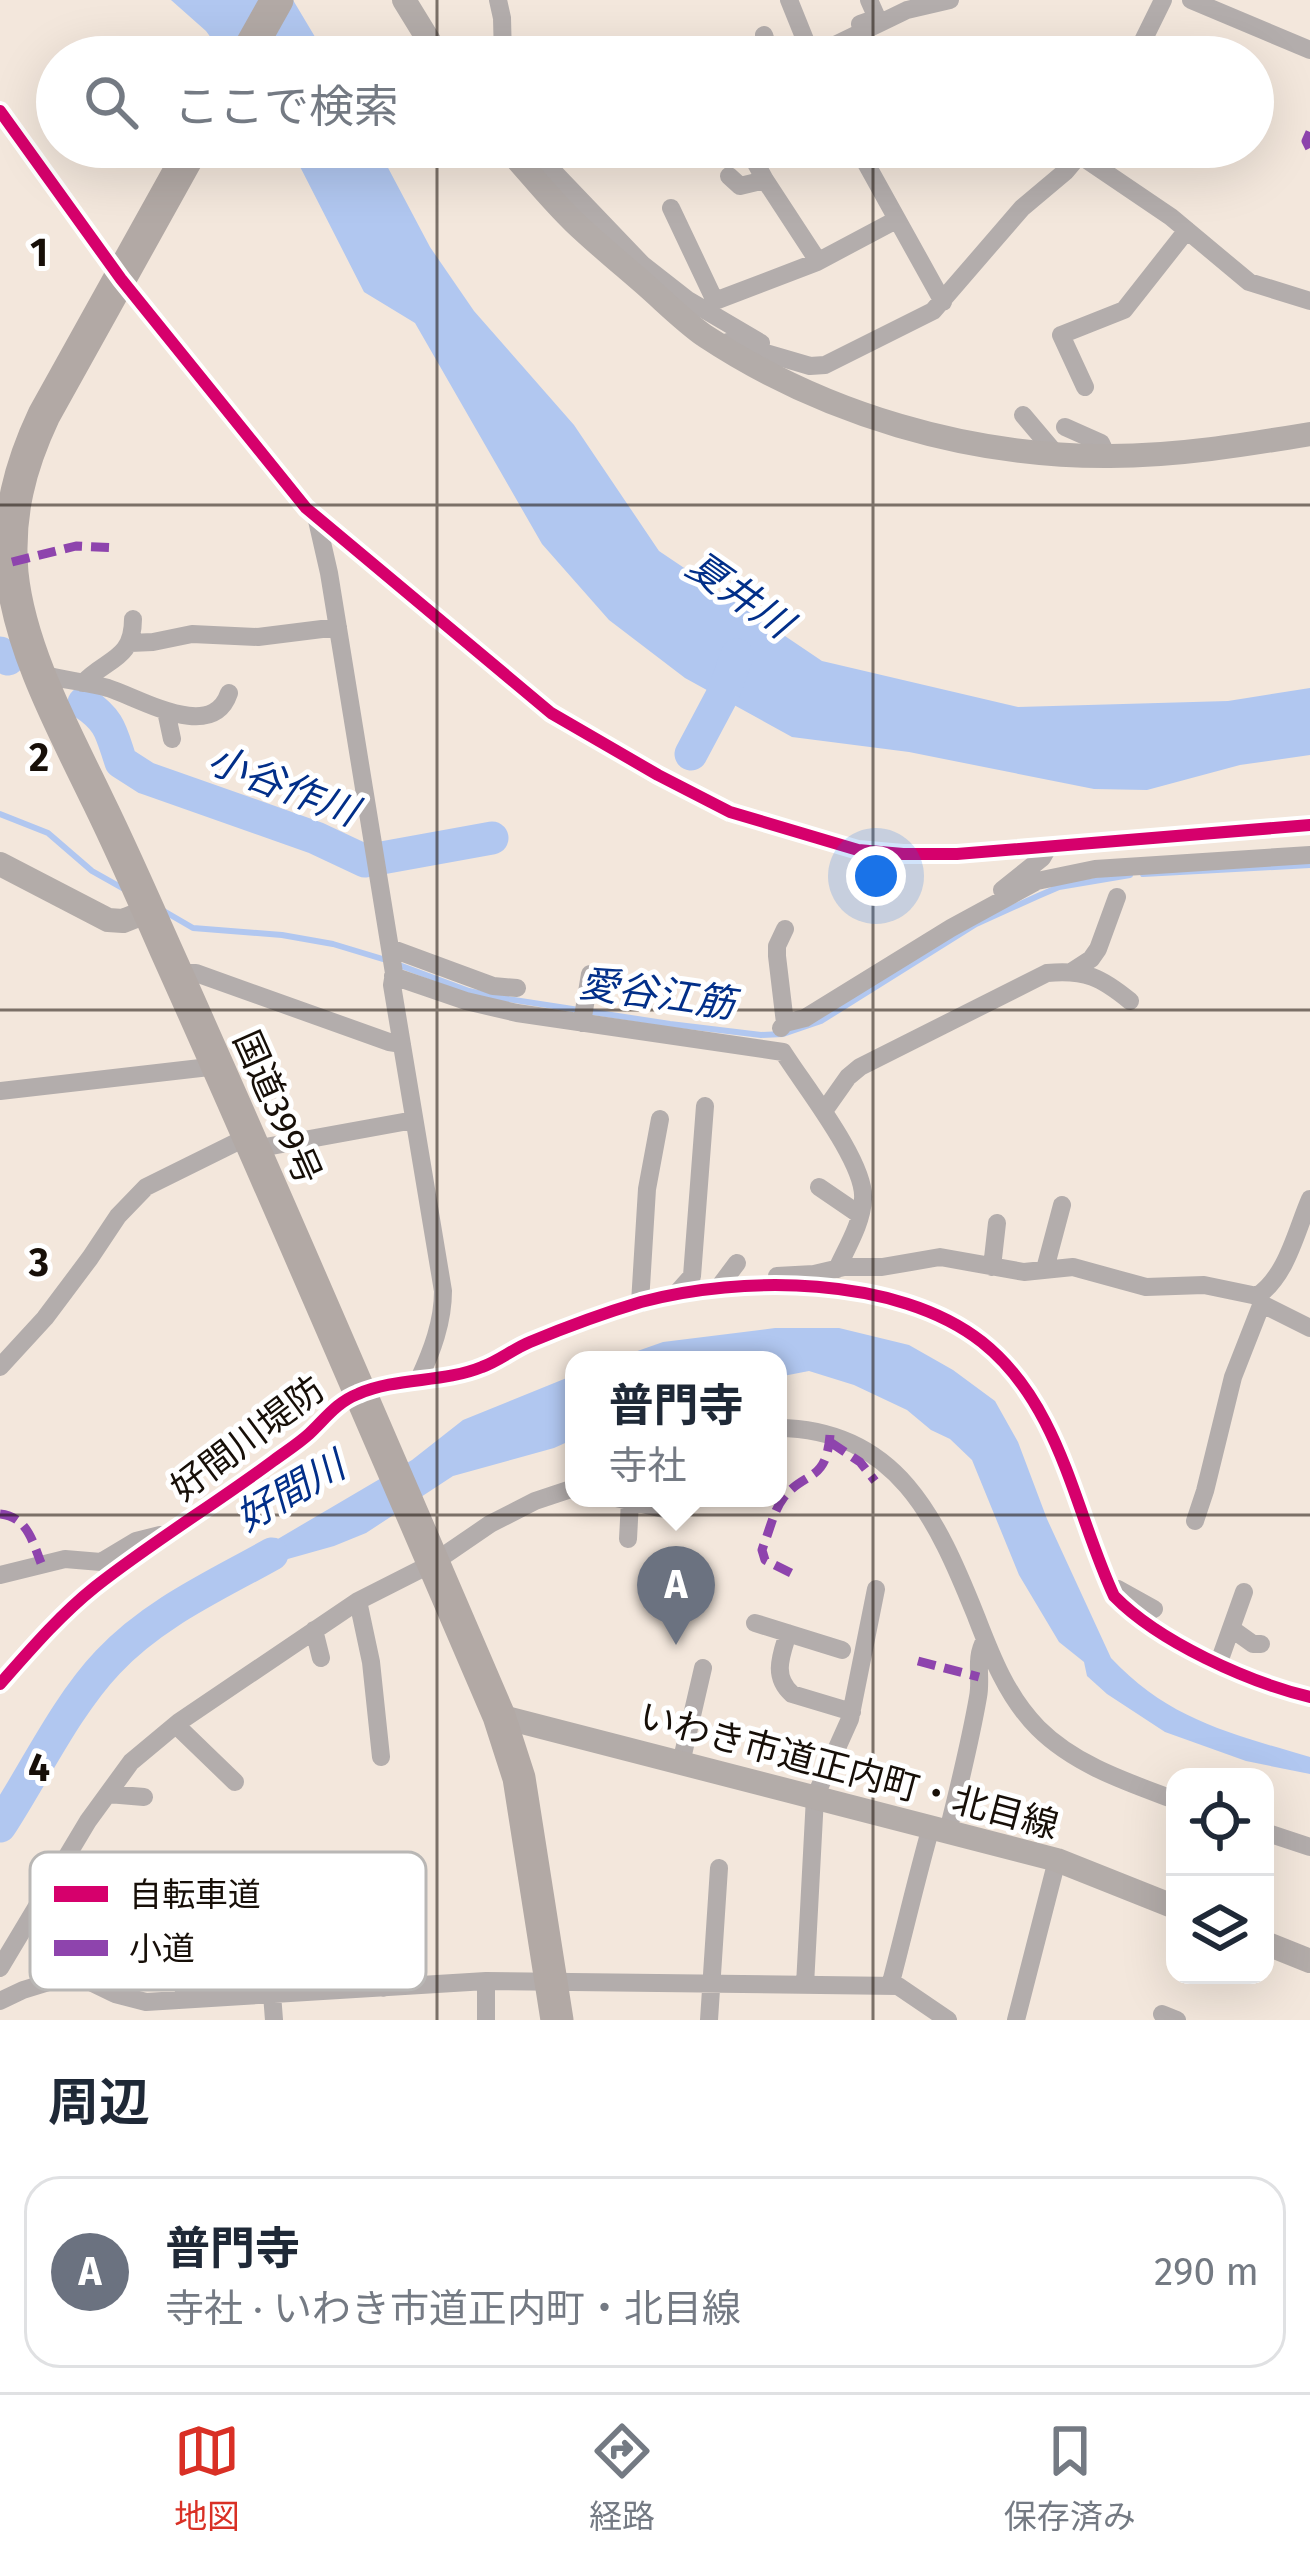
<!DOCTYPE html>
<html lang="ja">
<meta charset="utf-8">
<style>
body{margin:0;font-family:"Fira Sans","Noto Sans JP",sans-serif;background:#f6f6f7;color:#1f2937}
.controls{position:absolute;right:36px;bottom:36px;display:grid;overflow:hidden;border-radius:24px;box-shadow:0 12px 48px #0002}
.controls button{width:108px;height:108px;display:grid;place-items:center;padding:0;border:0;border-bottom:3px solid #e0e1e3;background:#fff;color:#1f2937;font:60px sans-serif}
.you{position:absolute;left:876px;top:876px;width:42px;height:42px;margin:-30px;border:9px solid #fff;border-radius:50%;background:#1a73e8;box-shadow:0 0 0 18px #1a73e833}
.badge{display:grid;place-items:center;width:78px;height:78px;border-radius:50%;background:#d93025;color:#fff;font-size:39px;font-weight:700}
.pin{position:absolute;translate:-50% -99px;filter:drop-shadow(0 3px 6px #0008)}
.pin::after{content:'';position:absolute;top:63px;width:42px;height:36px;background:inherit;clip-path:polygon(0 0,100% 0,50% 100%)}
.popup{position:absolute;left:565px;top:1351px;width:222px;height:156px;box-sizing:border-box;display:grid;place-content:center;border-radius:24px;background:#fff;filter:drop-shadow(0 3px 9px #0005);font-size:39px;white-space:nowrap;color:#747a83}
.popup b{font-size:45px;color:#1f2937}
.popup::after{content:'';position:absolute;left:50%;top:100%;margin-left:-24px;border:24px solid transparent;border-top-color:#fff}
.list{margin:0;padding:0;list-style:none}
h2{display:flex;justify-content:space-between;align-items:center;height:156px;margin:0;padding:0 48px;font-size:51px}
h2 small{font-size:39px;font-weight:400;color:#747a83}
.list li{display:grid;grid-template-columns:78px 1fr auto;gap:36px;align-items:center;box-sizing:border-box;height:192px;margin:0 24px 24px;padding:0 24px;border:3px solid #e0e1e3;border-radius:36px}
.list b{display:block;font-size:45px;white-space:nowrap}
.list p{margin:0;font-size:39px;white-space:nowrap;color:#747a83}
.list em{font-size:39px;font-style:normal;color:#747a83}
.icon{flex:none;width:66px;height:66px;fill:none;stroke:currentColor;stroke-width:2;stroke-linecap:round;stroke-linejoin:round}
.map{position:relative;flex:none;width:1310px;height:2020px;overflow:hidden}
.search{position:absolute;background:#fff;box-shadow:0 12px 48px #0002;left:36px;right:36px;top:36px;height:132px;display:flex;align-items:center;gap:30px;box-sizing:border-box;padding:0 42px;border-radius:66px;color:#747a83;font-size:45px}
.sheet{height:372px;background:#fff}
nav{display:flex;justify-content:space-around;align-items:center;box-sizing:border-box;height:168px;border-top:3px solid #e0e1e3;background:#fff;font-size:33px;color:#747a83}
nav a{display:grid;justify-items:center;gap:6px}
nav .on{color:#d93025}
.map>svg:first-child{display:block}
.water{fill:#b1c7f0}
.lines{fill:none;stroke-linecap:round;stroke-linejoin:round}
.stream{stroke:#b1c7f0;stroke-width:6}
.river{stroke:#b1c7f0;stroke-width:33}
.street{stroke:#b3adac;stroke-width:18}
.secondary{stroke:#b3aca9;stroke-width:24}
.highway{stroke:#b2a9a5;stroke-width:33}
.quiet{stroke:#8e44ad;stroke-width:9;stroke-dasharray:18 9;stroke-linecap:butt}
.cycleway-casing{stroke:#fff;stroke-width:20}
.cycleway{stroke:#d6006c;stroke-width:12}
.grid{fill:none;stroke:#170f08;stroke-width:3;stroke-opacity:0.55}
.labels{text-anchor:middle;stroke-width:10;stroke-linejoin:round;paint-order:stroke}
.street-label{font-size:36px;fill:#170f08;stroke:#fff}
.water-label{font-size:39px;font-style:italic;fill:#022f89;stroke:#fff}
.key{fill:#fff;stroke:#b9b7b5;stroke-width:3}
.key-label{font-size:33px;fill:#170f08}
.grid-label{font-size:39px;text-anchor:middle;font-weight:bold;fill:#170f08;stroke:#fff;stroke-width:10;stroke-linejoin:round;paint-order:stroke}
</style>
<div class="map">
<svg width="1310" height="2020" viewBox="0 0 1310 2020">
<rect width="100%" height="100%" fill="#f3e7dc"/>
<path class="water" d="M171 0H293L327 57H225L206 31Z
M290 147H377L430 247 474 311 574 425 659 551 822 661 1018 707 1228 701 1310 688V755L1240 765 1147 790 1094 789 909 752 792 737 685 678 609 620 542 544 415 323 364 292Z
M775 1328H839L909 1345 953 1370 995 1401 1018 1442 1047 1519 1111 1658C1169 1720 1232 1734 1310 1757V1774L1246 1761 1165 1732 1107 1694 1087 1676 1084 1662 1059 1642 1019 1575 972 1460 950 1439 931 1430 907 1410 854 1385 809 1371 778 1377V1360H612L663 1342Z
M574 1375V1439L554 1448 453 1476 366 1533 334 1546 203 1583 412 1460 463 1420Z"/>
<g class="lines">
<path class="stream" d="M0 814 48 833 92 871 124 889
M1143 874 1310 865
M162 910 193 928 282 935 333 944 386 960
M399 965 469 991 495 997 670 1024 761 1035 783 1034 821 1021 976 924 1038 896 1059 887 1130 875"/>
<path class="river" d="M0 653 8 659
M84 703C111 721 111 733 121 762L146 778 316 838 365 861 492 838
M691 754 724 692 737 655
M0 1826C34 1774 66 1706 108 1662 154 1613 215 1586 272 1554"/>
<path class="street" d="M498 0 502 18 503 57
M789 0 812 57
M1191 0 1310 50
M860 24 877 18 869 0
M764 35 771 57
M810 57 907 10 950 0
M1135 57 1163 0
M0 111 121 279 306 508 551 713 658 775 730 812 858 850 903 854H957L1310 825
M530 147 642 264 688 300 761 343
M747 147 765 180 818 261
M857 147 943 302
M1081 156 1171 217 1249 282 1310 301
M729 176 740 186 765 180
M671 208 715 301 817 262 896 220
M728 342 810 366 825 365 933 311 1022 208 1066 171 1086 147
M1085 387 1061 335 1124 310 1187 230
M1023 415 1056 454
M1065 427 1101 443 1107 456
M316 516 329 573 394 973 392 985 443 1291C443 1322 432 1351 419 1379
M130 643 153 642 192 634 258 637 338 627
M41 674C63 680 86 682 108 688 140 698 212 743 229 693
M83 683C107 658 133 660 133 619
M166 711 172 739
M1002 890 1042 858 1049 846
M390 948 493 986 517 988
M1071 972 1091 959 1098 949 1117 897
M176 973H196L389 1042 402 1044
M393 976 466 1001 517 1013 783 1052C803 1084 866 1163 863 1199 862 1223 847 1247 837 1269
M582 1023 590 974
M785 1023 805 1018 951 928 1037 881 1095 869 1310 855
M781 1028 785 1023 777 956V946L785 929
M0 1091 218 1066
M824 1111 848 1077 860 1067 1047 973C1085 969 1102 978 1130 1001
M255 1149 414 1120
M819 1187 860 1215
M992 1267 997 1223
M1045 1269 1062 1205
M777 1276 814 1274 844 1267H882L940 1257 1024 1272 1073 1267 1146 1287 1204 1285 1257 1296C1287 1276 1296 1231 1310 1199
M719 1287 737 1263
M676 1294 692 1276 705 1106
M1258 1298 1264 1305 1310 1328
M640 1303 647 1189 660 1119
M0 1367 45 1318 90 1258 118 1216 146 1187 249 1136
M778 1428C897 1429 937 1519 976 1616 991 1655 1007 1697 1038 1728 1075 1765 1127 1782 1175 1800
M616 1498 664 1509
M1195 1521 1205 1491 1233 1377 1262 1303
M628 1539 630 1501
M0 1575 65 1559 101 1562 136 1541 160 1535
M1118 1589 1154 1609
M358 1601 371 1662 381 1757
M755 1623 842 1650
M1232 1629 1253 1644H1261
M314 1630 321 1658
M788 1633C781 1656 772 1676 792 1694L852 1712
M1219 1662 1244 1592
M0 1684C30 1650 60 1615 95 1587 152 1542 215 1504 273 1461 285 1452 298 1444 309 1434 325 1419 337 1402 358 1394 397 1377 443 1383 482 1367 499 1361 513 1349 530 1342 566 1327 604 1313 641 1302 741 1275 897 1275 982 1342 1061 1405 1074 1510 1114 1596 1159 1642 1248 1682 1310 1697
M176 1725 235 1782
M681 1763 703 1668
M108 1794 144 1797
M948 1831C959 1787 970 1743 978 1697 982 1677 974 1659 985 1640
M1265 1832 1310 1847
M364 1923 384 1988
M183 1938 184 2000
M0 1968 88 1821 131 1762 179 1722 358 1601 433 1563 490 1524 535 1501 574 1488
M486 1981V2020
M805 1985 815 1797 850 1719 876 1589
M890 1986C904 1933 916 1880 931 1827
M272 1994 274 2020
M0 2001 23 1990 62 1978 84 1979 115 1994 146 2002 486 1981 898 1986 948 2020
M1162 2014 1177 2020
M709 2020 719 1868
M1016 2020 1057 1860"/>
<path class="secondary" d="M404 0 439 57
M506 147C529 172 550 199 574 222 598 245 624 266 649 288 667 304 685 322 705 336 823 414 969 457 1110 456 1177 456 1244 445 1310 434
M0 864 108 920 123 921 148 911
M499 1716 1057 1860 1175 1907
M1265 1943 1310 1961"/>
<path class="highway" d="M245 57 277 0
M193 147 44 415C20 466 7 515 12 573 20 651 65 732 98 801 122 850 144 900 166 950 280 1204 389 1460 499 1716L519 1778 557 2020"/>
<path class="quiet" d="M1310 132 1306 141 1310 149
M12 562 76 546 117 548
M830 1442 860 1462 875 1481
M0 1514C27 1517 32 1540 41 1563
M791 1573 765 1560 762 1550 764 1544C770 1529 774 1510 784 1497 806 1470 826 1483 830 1435
M918 1661 979 1677"/>
<defs>
<path id="cycleway" d="M0 111 121 279 306 508 551 713 658 775 730 812 858 850 903 854H957L1310 825
M0 1684C30 1650 60 1615 95 1587 152 1542 215 1504 273 1461 285 1452 298 1444 309 1434 325 1419 337 1402 358 1394 397 1377 443 1383 482 1367 499 1361 513 1349 530 1342 566 1327 604 1313 641 1302 741 1275 897 1275 982 1342 1061 1405 1074 1510 1114 1596 1159 1642 1248 1682 1310 1697"/>
</defs>
<use href="#cycleway" class="cycleway-casing"/>
<use href="#cycleway" class="cycleway"/>
</g>
<path class="grid" d="M437 0V57M873 0V57M437 147V2020M873 147V2020M0 505H1310M0 1010H1310M0 1515H1310"/>
<g class="labels">
<g class="street-label">
<text transform="translate(278 1107) rotate(66)" y="13">国道399号</text>
<text transform="translate(247 1438) rotate(-37)" y="13">好間川堤防</text>
<text transform="translate(849 1770) rotate(15)" y="13">いわき市道正内町・北目線</text>
</g>
<g class="water-label">
<text transform="translate(740 594) rotate(35)" y="14">夏井川</text>
<text transform="translate(283 785) rotate(21)" y="14">小谷作川</text>
<text transform="translate(657 993) rotate(8)" y="14">愛谷江筋</text>
<text transform="translate(290 1491) rotate(-30)" y="14">好間川</text>
</g>
</g>
<rect x="30" y="1852" width="396" height="138" rx="18" class="key"/>
<rect x="54" y="1886" width="54" height="16" fill="#d6006c"/>
<rect x="54" y="1940" width="54" height="16" fill="#8e44ad"/>
<g class="key-label">
<text x="129" y="1906">自転車道</text>
<text x="129" y="1960">小道</text>
</g>
<g class="grid-label">
<text x="39" y="266">1</text>
<text x="39" y="771">2</text>
<text x="39" y="1276">3</text>
<text x="39" y="1781">4</text>
</g>
</svg>
<div class="controls">
<button><svg class="icon" aria-label="locate" viewBox="0 0 24 24"><circle cx="12" cy="12" r="6"/><path d="M12 2v4M12 18v4M2 12h4M18 12h4"/></svg></button>
<button><svg class="icon" aria-label="layers" viewBox="0 0 24 24"><path d="M12 4l9 5-9 5-9-5zM3 14l9 5 9-5"/></svg></button>
</div>
<div class="you"></div>
<div class="pin badge" style="left:676px;top:1645px;background:#6b7280">A</div>
<div class="popup"><b>普門寺</b>寺社</div>
<div class="search"><svg class="icon" aria-label="search" viewBox="0 0 24 24"><circle cx="10" cy="10" r="6"/><path d="M15 15l6 6"/></svg>ここで検索</div>
</div>
<section class="sheet">
<h2>周辺<small></small></h2>
<ul class="list">
<li><span class="badge" style="background:#6b7280">A</span><div><b>普門寺</b><p>寺社 · いわき市道正内町・北目線</p></div><em>290 m</em></li>
</ul>
</section>
<nav>
<a class="on"><svg class="icon" aria-label="map" viewBox="0 0 24 24"><path d="M3 6l6-2 6 2 6-2v14l-6 2-6-2-6 2zM9 4v14M15 6v14"/></svg>地図</a>
<a><svg class="icon" aria-label="directions" viewBox="0 0 24 24"><path d="M12 3l9 9-9 9-9-9zM9 14v-3h6M13 9l2 2-2 2"/></svg>経路</a>
<a><svg class="icon" aria-label="saved" viewBox="0 0 24 24"><path d="M7 4h10v16l-5-4-5 4z"/></svg>保存済み</a>
</nav>
